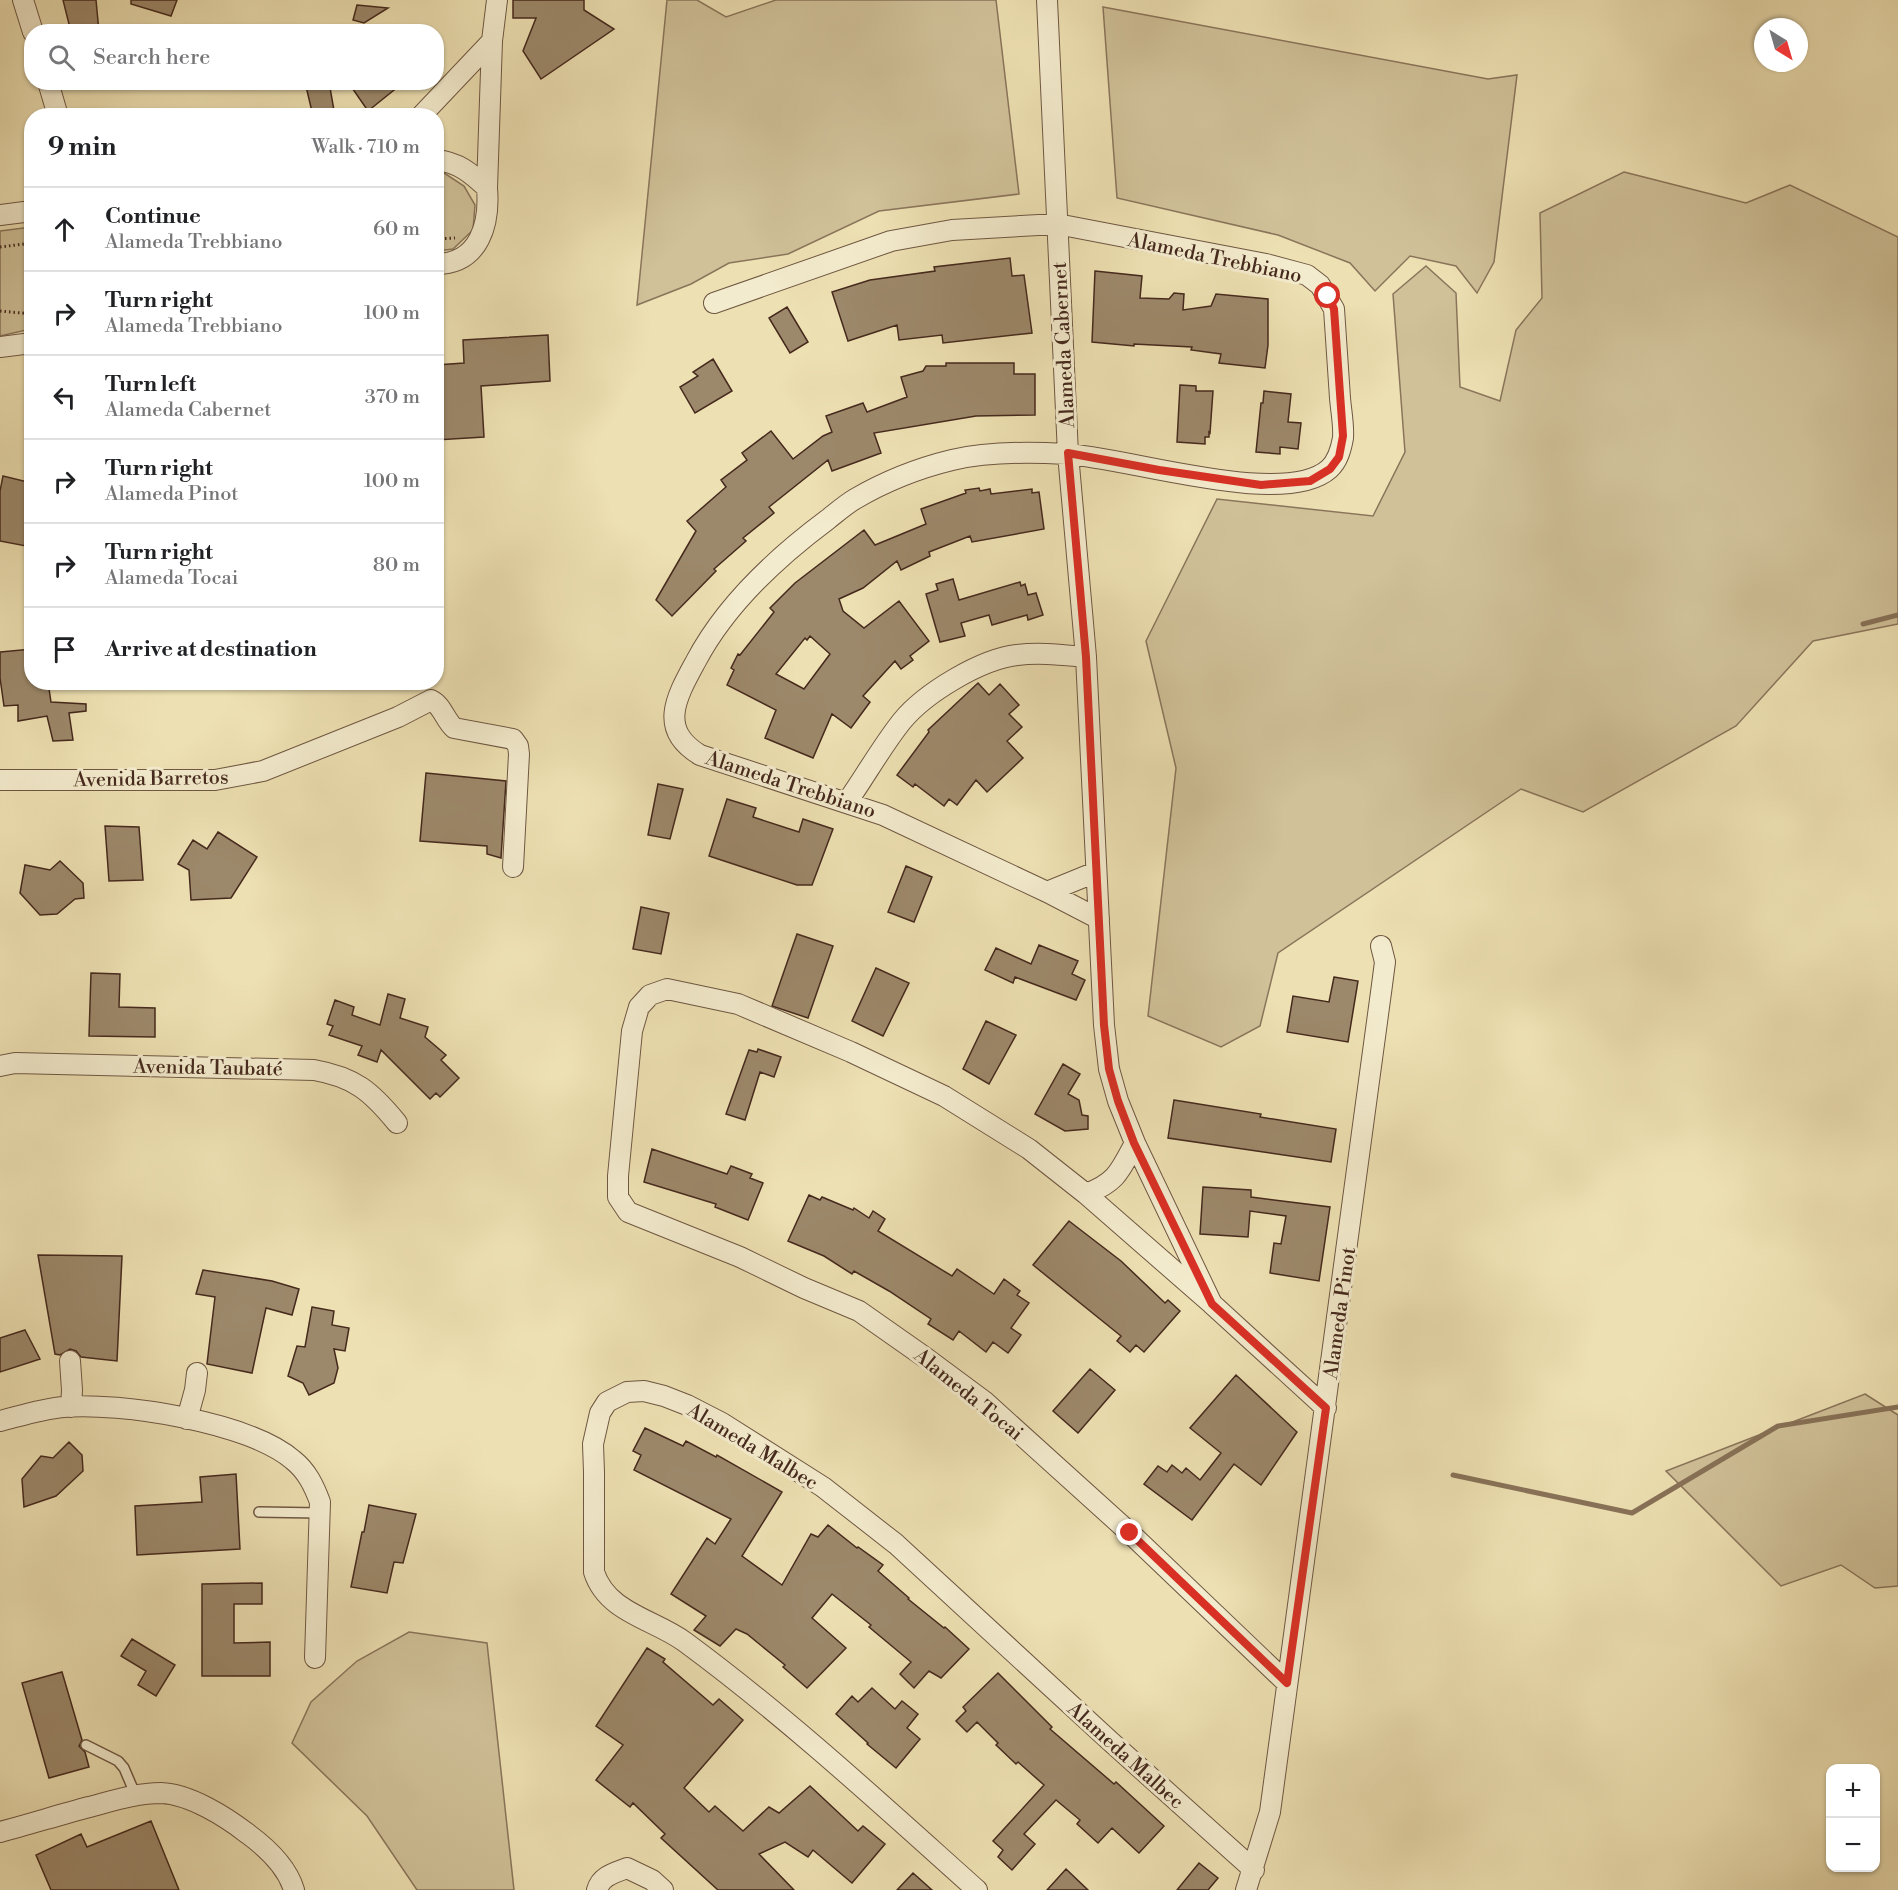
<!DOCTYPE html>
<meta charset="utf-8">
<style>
body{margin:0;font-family:"Libre Bodoni",serif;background:#f6f6f6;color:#202124}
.controls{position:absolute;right:18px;bottom:18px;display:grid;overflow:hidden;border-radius:12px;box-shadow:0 2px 4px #0004}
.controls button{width:54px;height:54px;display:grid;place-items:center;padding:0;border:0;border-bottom:2px solid #e0e0e0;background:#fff;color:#202124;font:30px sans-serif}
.compass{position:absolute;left:1754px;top:18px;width:54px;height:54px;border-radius:50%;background:#fff;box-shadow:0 2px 4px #0004;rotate:143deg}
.stop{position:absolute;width:18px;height:18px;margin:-14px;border:4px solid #d93025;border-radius:50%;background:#fff}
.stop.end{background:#d93025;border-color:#fff;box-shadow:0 2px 6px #0008}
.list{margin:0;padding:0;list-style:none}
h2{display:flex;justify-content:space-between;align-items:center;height:78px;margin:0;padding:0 24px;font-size:26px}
h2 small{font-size:20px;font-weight:400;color:#757577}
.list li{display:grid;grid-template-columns:39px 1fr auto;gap:18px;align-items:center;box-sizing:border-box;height:84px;padding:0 24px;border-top:2px solid #e0e0e0}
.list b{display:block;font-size:22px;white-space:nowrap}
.list p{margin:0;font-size:20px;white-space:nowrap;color:#757577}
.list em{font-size:20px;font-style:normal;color:#757577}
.icon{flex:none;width:33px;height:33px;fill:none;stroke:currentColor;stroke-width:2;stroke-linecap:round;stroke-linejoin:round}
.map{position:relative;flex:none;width:1898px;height:1890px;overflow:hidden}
.search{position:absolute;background:#fff;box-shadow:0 2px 4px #0004;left:24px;top:24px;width:420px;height:66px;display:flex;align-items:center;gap:15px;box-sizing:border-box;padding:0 21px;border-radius:24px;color:#757577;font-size:22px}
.panel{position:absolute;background:#fff;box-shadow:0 2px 4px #0004;left:24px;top:108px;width:420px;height:582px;border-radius:24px}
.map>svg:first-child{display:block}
.green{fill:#d0c199;stroke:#8a755b;stroke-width:1.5}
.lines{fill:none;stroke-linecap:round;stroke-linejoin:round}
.stream{stroke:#887258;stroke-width:5}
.building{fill:#9c886a;stroke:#45291d;stroke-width:1.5;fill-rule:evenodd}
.lane-casing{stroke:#6f5742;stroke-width:12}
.street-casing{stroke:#6f5742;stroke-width:22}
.path{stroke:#45291d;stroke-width:3;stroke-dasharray:1.5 3;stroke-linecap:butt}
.lane{stroke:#f3ebcd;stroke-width:9}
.street{stroke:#f3ebcd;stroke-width:20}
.route{stroke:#d93025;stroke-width:8}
.labels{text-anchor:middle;stroke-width:6;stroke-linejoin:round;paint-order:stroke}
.street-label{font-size:20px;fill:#45291d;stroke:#f3ebcd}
</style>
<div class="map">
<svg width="1898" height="1890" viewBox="0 0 1898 1890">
<rect width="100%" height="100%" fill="#ede0b2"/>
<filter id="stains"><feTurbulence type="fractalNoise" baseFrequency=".00333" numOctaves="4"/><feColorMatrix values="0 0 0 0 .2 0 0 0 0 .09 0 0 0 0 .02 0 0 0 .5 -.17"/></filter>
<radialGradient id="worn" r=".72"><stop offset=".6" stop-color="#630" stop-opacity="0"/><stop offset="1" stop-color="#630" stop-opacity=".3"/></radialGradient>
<path class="green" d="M667 0H697L726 17 776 0H996L1019 194 879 211 788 254 729 263 691 284 637 305Z
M1103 7 1488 79 1517 75 1494 262 1477 293 1456 266 1410 256 1375 291 1350 263 1278 235 1117 198Z
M441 171 464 186 475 205 473 230 453 249 437 251 436 172Z
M1624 172 1746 203 1790 185 1898 237V624L1813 641 1736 726 1583 812 1521 789 1278 953 1260 1026 1221 1047 1148 1016 1176 768 1146 641 1217 499 1373 516 1405 452 1393 294 1426 266 1456 293 1460 387 1500 401 1516 330 1542 298 1540 213Z
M31 227V329L0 336V231Z
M1865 1394 1898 1415V1586L1875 1588 1841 1565 1781 1586 1666 1471Z
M409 1632 487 1643 514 1890H417L367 1816 292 1743 311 1702 357 1661Z"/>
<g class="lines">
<path class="stream" d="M1863 624 1898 615
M1453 1475 1632 1513 1778 1426 1898 1407"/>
</g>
<path class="building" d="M63 0H96L99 32H71Z
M131 0H177L171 16 131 4Z
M513 0H584V10L614 29 541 79 523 51 536 18H513Z
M357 5 388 8 364 23 353 20Z
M305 82H329L335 116H313Z
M348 82H404L368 111Z
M1010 258 1012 276 1024 275 1032 333 943 343 942 335 899 340 897 325 848 341 832 292 870 280 935 271 934 267Z
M1095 271 1142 276 1140 298 1169 299 1174 293 1184 294 1183 310 1211 306 1216 294 1268 299V345L1265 368 1219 363 1221 354 1191 350 1192 347 1134 344V346L1092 342Z
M787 307 808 342 790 353 769 318Z
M548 335 550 381 481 386 484 437 436 440V365L464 363 463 340Z
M713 359 732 391 695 413 680 387 698 376 693 372Z
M946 363H1014V374H1035V415L976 416 874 433 881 453 832 471 828 460 769 507 774 513 743 538 746 541 714 569 716 571 672 616 656 600 696 531 687 521 726 487 721 480 747 460 742 453 771 431 793 459 823 436 832 432 826 416 863 403 867 412 907 397 901 377 923 371 926 366H946Z
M1180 385 1196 386V391H1213L1210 433 1209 432V437H1205V444L1177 442Z
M1264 391 1291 394 1288 422 1301 423 1298 449 1280 447V454L1256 452 1261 403H1263Z
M3 476 32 483V528L26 546 0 541V491Z
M979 488 980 491 990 489 991 494 1032 489V493L1039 492 1044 529 972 542 970 536 929 552 930 556 901 570 897 561 863 588 839 599 843 611 864 628 899 601 929 641 910 656 913 660 901 669 895 661 863 696 870 702 851 728 832 714 813 758 765 738 776 710 727 685 734 670 731 668 738 654 740 655 774 612 770 608 795 583 864 530 875 545 926 524 921 509 966 493 965 490ZM810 636 830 654 804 689 776 674 805 638 807 640Z
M953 579 959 600 1020 582 1021 586 1025 584 1028 595 1036 593 1043 615 1028 620 1027 615 992 625 989 615 961 623 965 636 940 642 926 594 938 590 936 584Z
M32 649V682H48L51 702 86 704V711L69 713 73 740 53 741 47 716 18 721V705L4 706 0 678V652Z
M978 683 989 695 1000 684 1019 705 1009 714 1022 727 1007 741 1023 758 987 792 976 780 957 805 949 799 944 806 915 784 913 787 897 775 929 732 928 730Z
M426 773 506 781 501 858 487 854V846L420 841Z
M658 784 683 789 670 839 648 835Z
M727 799 756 808 753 817 799 832 803 819 833 829 812 885H797L709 856Z
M105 826 139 827 143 880 109 881Z
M218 832 257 857 231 898 191 900 189 870 178 864 193 840 207 849Z
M60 861 83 883 84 898 75 899 57 914 40 915 20 893 25 865 50 870Z
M906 866 932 877 914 922 888 912Z
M641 907 669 913 661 954 633 949Z
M797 934 833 946 808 1018 772 1006Z
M1039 945 1078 961 1072 974 1085 980 1076 1000 1015 977 1013 983 985 970 996 948 1031 964Z
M876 968 909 983 883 1036 852 1021Z
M91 973 120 974 119 1007 155 1008V1037L89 1036Z
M1334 977 1358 981 1348 1042 1287 1032 1293 996 1329 1002Z
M388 994 405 999 400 1018 428 1027 425 1037 446 1055 441 1060 459 1078 440 1097 436 1093 430 1099 381 1050 377 1062 358 1055 362 1046 329 1035 333 1026 327 1024 335 1000 354 1007 352 1015 380 1025Z
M986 1021 1016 1035 989 1084 963 1069Z
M758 1049 781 1057 774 1077 760 1072 745 1120 726 1114 749 1050 757 1052Z
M1063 1064 1080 1074 1068 1094 1079 1100 1082 1115 1088 1116V1129L1065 1131 1035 1114Z
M1174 1100 1261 1114 1260 1117 1336 1129 1331 1162 1168 1138Z
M652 1149 727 1174 731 1166 752 1174 750 1178 763 1183 748 1220 715 1207 716 1204 644 1182Z
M1203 1187 1251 1190V1197L1330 1207 1319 1281 1270 1273 1274 1243 1281 1244 1286 1216 1250 1211 1248 1237 1200 1234Z
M809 1195 820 1200 822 1197 853 1210 854 1208 869 1218 873 1211 885 1219 878 1231 952 1276 957 1269 994 1294 1004 1279 1020 1291 1017 1295 1029 1303 1011 1328 1021 1335 1008 1353 993 1342 986 1352 959 1331 953 1340 928 1324 931 1319 889 1291 854 1271 852 1274 824 1256 788 1241Z
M1069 1221 1121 1261 1165 1303 1168 1300 1180 1311 1144 1352 1136 1345 1130 1352 1117 1341 1121 1336 1033 1265Z
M38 1255 122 1256 117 1361 81 1357 76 1351 70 1349 60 1355 55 1354Z
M203 1270 272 1281 299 1289 292 1315 266 1308 252 1373 207 1364 215 1297 196 1294Z
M312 1307 334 1311 332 1325 349 1328 345 1351 334 1349 338 1368 334 1383 309 1395 303 1383 288 1376 297 1346 305 1347Z
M25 1330 40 1359 0 1372V1338Z
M1090 1369 1115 1390 1078 1433 1053 1411Z
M1236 1375 1297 1432 1261 1485 1234 1464 1192 1520 1144 1484 1158 1466 1167 1472 1172 1465 1182 1473 1186 1468 1200 1480 1221 1453 1190 1428Z
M645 1428 683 1446 686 1441 716 1457 717 1455 782 1492 742 1556 782 1585 811 1534 818 1537 828 1525 857 1548 858 1547 883 1565 878 1571 909 1598 908 1599 944 1628 945 1627 969 1649 941 1678 929 1671 914 1688 900 1674 911 1662 869 1627 871 1625 832 1594 812 1618 846 1648 807 1688 783 1667 785 1665 747 1634 736 1629 720 1646 694 1630 706 1616 671 1594 707 1538 715 1544 731 1519 634 1470 641 1455 633 1451Z
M69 1442 82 1455 83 1471 56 1496 24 1507 22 1479 41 1456 53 1458Z
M236 1474 240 1549 137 1555 135 1506 202 1502 200 1477Z
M369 1505 416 1514 403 1563 394 1562 387 1593 351 1587 362 1532H364Z
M262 1583V1604H234V1643L270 1642V1676H202V1584Z
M132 1639 175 1665 156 1696 138 1685 146 1671 121 1656Z
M647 1648 665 1659 663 1662 713 1705 719 1699 743 1720 684 1788 709 1812 715 1806 743 1831 769 1807 779 1813 810 1786 858 1831 863 1826 885 1844 852 1883 813 1850 808 1857 785 1842 759 1854 794 1890H718L661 1838 665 1834 633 1803 630 1807 596 1780 623 1745 596 1726Z
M62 1672 82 1740 79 1746 85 1752 89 1767 49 1778 22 1683Z
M998 1673 1052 1727 1050 1729 1114 1784 1116 1782 1164 1826 1139 1853 1112 1828 1098 1843 1077 1824 1080 1820 1056 1800 1024 1834 1035 1844 1012 1870 998 1857 1003 1850 993 1841 1044 1785 1018 1762 1016 1764 996 1745 998 1743 977 1722 967 1732 956 1721 966 1711 963 1707Z
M872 1688 895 1709 902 1701 918 1714 907 1728 920 1739 896 1768 867 1744 868 1743 836 1714 852 1696 858 1702Z
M151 1821 179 1890H51L36 1855 81 1834 87 1847Z
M1199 1863 1218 1878 1208 1890H1177Z
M1066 1869 1088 1890H1047Z
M913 1873 932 1890H897Z"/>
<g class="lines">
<defs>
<path id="lane" d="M259 1512 320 1513
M86 1745 118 1761 124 1768 136 1796"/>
<path id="street" d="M23 0 33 32
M1047 0 1068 454 1086 657 1104 1025 1109 1069 1118 1101 1135 1143 1212 1304 1326 1408
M48 82 58 116
M421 116 492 41
M436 160C458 162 471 173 487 188 490 223 480 264 436 264
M487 188 492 41 497 0
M0 215 32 211
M714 303 891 241 952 230 1057 224 1266 264 1307 275 1320 285 1334 309C1336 338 1338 368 1340 398 1341 411 1344 425 1343 438 1341 449 1338 461 1329 469 1284 509 1126 457 1066 454 1032 452 986 452 952 460 919 468 884 482 855 499 845 505 836 513 827 520 776 558 726 604 696 661 677 696 657 729 700 755L883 815 1047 892 1099 919
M0 347 32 343
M0 780H215L263 771 398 717 431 700C442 705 445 720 454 728L513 739 518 746 519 754 513 867
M847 802C866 775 882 746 902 721 925 693 981 659 1017 655 1040 652 1063 655 1086 657
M1047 892 1096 872
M0 1066 15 1063 314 1070C354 1077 371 1091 397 1123
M1086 1194C1117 1182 1120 1171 1135 1143
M1212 1304 1086 1194 1029 1149 944 1096 851 1052 738 1004 667 989 650 995 639 1007 632 1031 618 1176V1197L628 1212 740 1257 804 1288 859 1311 926 1358 984 1401 1130 1533 1287 1683
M70 1361 72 1390 71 1407
M187 1419 195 1390 197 1373
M0 1421C20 1416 42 1409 63 1407 120 1402 249 1422 293 1460 307 1471 314 1486 320 1502L315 1658
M0 1832C30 1824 59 1815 89 1807 112 1801 137 1793 161 1793 190 1794 226 1817 248 1834 267 1848 287 1866 294 1890
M597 1890C601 1876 614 1873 627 1868L652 1880 663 1890
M977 1890C882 1805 788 1718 685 1642 654 1619 607 1613 594 1572V1472L593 1444 600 1413 607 1402 627 1392 644 1391 664 1396 687 1405 722 1423 823 1487 896 1544 1110 1741 1254 1870
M1246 1890 1270 1812 1382 985 1385 962 1381 946"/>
</defs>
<use href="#lane" class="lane-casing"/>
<use href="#street" class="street-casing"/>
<path class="path" d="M436 239 455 238
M0 247 32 243
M0 311 32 314"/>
<use href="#lane" class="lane"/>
<use href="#street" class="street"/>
</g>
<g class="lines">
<path class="route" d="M1130 1533 1287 1683 1326 1408 1212 1304 1134 1143 1118 1101 1109 1069 1104 1025 1086 657 1068 453 1159 470 1261 485 1310 481 1330 469 1339 457 1343 436 1334 309 1328 296"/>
</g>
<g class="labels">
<g class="street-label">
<text transform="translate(1215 257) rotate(12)" y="7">Alameda Trebbiano</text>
<text transform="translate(1063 345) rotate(-93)" y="7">Alameda Cabernet</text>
<text transform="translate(151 778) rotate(-1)" y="7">Avenida Barretos</text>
<text transform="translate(791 784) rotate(18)" y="7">Alameda Trebbiano</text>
<text transform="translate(208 1067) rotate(1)" y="7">Avenida Taubaté</text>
<text transform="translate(1339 1313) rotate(-82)" y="7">Alameda Pinot</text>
<text transform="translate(969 1394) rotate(39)" y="7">Alameda Tocai</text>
<text transform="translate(753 1446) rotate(31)" y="7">Alameda Malbec</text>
<text transform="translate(1126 1755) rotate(42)" y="7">Alameda Malbec</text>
</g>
</g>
<rect width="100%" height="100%" filter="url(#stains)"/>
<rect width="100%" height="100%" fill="url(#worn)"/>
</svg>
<div class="controls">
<button>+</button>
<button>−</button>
</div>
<svg class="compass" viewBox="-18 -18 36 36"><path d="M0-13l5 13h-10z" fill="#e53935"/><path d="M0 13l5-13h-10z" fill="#757577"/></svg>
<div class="stop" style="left:1328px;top:296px"></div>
<div class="stop end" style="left:1130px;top:1533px"></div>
<div class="search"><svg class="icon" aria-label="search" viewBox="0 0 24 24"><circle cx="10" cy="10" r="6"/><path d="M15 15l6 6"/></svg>Search here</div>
<section class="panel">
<h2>9 min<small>Walk · 710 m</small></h2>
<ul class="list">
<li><svg class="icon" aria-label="ahead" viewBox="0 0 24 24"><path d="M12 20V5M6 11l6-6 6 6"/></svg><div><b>Continue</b><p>Alameda Trebbiano</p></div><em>60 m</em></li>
<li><svg class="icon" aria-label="right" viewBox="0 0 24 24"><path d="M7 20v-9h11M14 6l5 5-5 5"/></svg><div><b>Turn right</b><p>Alameda Trebbiano</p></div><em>100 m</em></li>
<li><svg class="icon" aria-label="left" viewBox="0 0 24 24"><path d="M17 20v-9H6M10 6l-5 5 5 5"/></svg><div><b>Turn left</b><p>Alameda Cabernet</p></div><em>370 m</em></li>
<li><svg class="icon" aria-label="right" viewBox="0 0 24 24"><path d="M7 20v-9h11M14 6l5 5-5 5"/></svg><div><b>Turn right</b><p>Alameda Pinot</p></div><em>100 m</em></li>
<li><svg class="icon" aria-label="right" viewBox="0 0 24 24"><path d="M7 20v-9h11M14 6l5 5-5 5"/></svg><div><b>Turn right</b><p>Alameda Tocai</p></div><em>80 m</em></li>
<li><svg class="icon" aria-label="arrive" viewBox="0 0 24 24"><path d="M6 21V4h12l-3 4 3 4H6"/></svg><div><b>Arrive at destination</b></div></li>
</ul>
</section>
</div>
